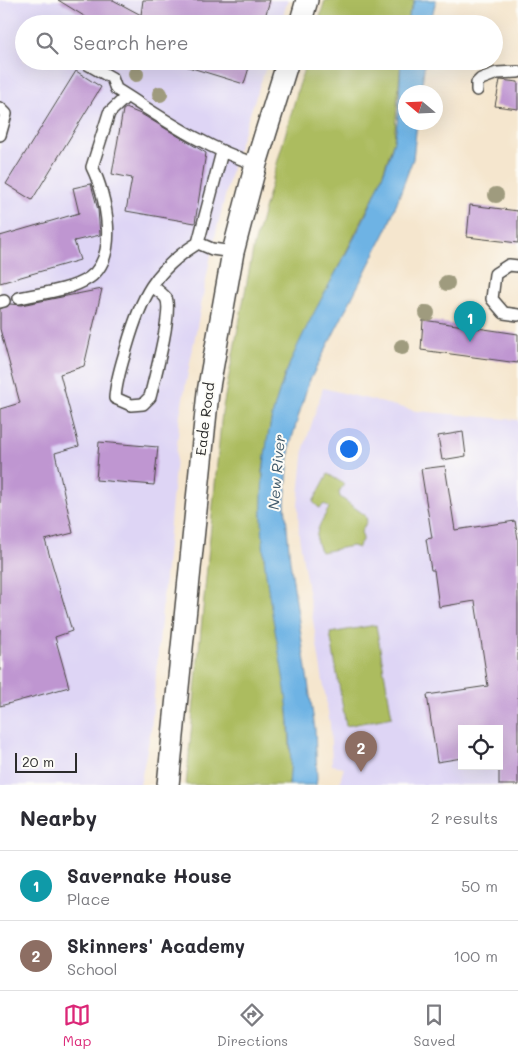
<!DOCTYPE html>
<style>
body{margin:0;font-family:Mali,sans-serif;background:#f7f7f7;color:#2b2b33}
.controls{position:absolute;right:15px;bottom:15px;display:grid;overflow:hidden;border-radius:0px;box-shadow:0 5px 20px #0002}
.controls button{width:45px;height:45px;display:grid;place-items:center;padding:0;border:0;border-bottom:1px solid #e1e1e2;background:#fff;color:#2b2b33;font:25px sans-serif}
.compass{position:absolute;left:398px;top:85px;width:45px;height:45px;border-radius:50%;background:#fff;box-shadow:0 5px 20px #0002;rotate:289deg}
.scale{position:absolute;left:15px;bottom:12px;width:62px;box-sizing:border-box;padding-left:5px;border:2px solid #2b2b2b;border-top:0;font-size:14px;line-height:18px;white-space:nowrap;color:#2b2b2b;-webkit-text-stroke:4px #fdfcf7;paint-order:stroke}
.you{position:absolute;left:348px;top:448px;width:18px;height:18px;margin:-12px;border:4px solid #fff;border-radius:50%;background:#1a73e8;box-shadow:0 0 0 8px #1a73e833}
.badge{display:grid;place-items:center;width:32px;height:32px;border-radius:50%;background:#db2777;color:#fff;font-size:16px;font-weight:700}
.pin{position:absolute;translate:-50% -41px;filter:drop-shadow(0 1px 2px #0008)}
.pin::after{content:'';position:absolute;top:26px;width:18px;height:15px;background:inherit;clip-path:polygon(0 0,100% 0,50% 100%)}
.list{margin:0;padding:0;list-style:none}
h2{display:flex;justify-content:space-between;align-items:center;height:65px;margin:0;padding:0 20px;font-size:21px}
h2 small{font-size:16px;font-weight:400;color:#7c7c81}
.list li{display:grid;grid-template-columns:32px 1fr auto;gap:15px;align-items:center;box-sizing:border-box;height:70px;padding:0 20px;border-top:1px solid #e1e1e2}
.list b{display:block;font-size:19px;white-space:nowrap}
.list p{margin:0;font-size:16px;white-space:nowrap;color:#7c7c81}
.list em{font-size:16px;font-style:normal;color:#7c7c81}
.icon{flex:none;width:28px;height:28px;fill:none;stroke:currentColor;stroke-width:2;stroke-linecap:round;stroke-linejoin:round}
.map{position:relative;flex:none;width:518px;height:785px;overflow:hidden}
.search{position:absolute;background:#fff;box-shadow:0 5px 20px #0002;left:15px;right:15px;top:15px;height:55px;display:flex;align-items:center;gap:12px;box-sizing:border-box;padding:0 18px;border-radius:28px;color:#7c7c81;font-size:19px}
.sheet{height:205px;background:#fff}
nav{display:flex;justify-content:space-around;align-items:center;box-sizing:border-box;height:70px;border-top:1px solid #e1e1e2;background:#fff;font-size:14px;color:#7c7c81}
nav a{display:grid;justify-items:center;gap:2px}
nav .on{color:#db2777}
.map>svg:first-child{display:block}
.built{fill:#ded5f5;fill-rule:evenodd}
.green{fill:#acbc5f;stroke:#6c7445}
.water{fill:#6eb3e4;stroke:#4c6f88}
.building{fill:#bf96d1}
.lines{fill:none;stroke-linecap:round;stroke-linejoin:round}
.service-casing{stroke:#494743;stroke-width:14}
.minor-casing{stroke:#494743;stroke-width:24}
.service{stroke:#fff;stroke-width:11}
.minor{stroke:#fff;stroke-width:21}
.tree{fill:#9f9b7e}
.labels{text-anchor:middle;stroke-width:4;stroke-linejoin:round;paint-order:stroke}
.street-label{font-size:14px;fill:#2b2b2b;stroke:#fdfcf7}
.water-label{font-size:15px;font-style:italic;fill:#425b6c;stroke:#fdfcf7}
</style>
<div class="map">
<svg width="518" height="785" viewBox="0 0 518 785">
<rect width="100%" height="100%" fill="#fdfcf7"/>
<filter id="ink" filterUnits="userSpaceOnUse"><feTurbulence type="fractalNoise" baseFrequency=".02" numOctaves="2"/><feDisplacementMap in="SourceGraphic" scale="10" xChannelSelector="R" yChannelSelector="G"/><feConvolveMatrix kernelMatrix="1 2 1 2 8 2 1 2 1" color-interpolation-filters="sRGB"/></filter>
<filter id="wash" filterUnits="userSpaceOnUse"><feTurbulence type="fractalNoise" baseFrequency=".0096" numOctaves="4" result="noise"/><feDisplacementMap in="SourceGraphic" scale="20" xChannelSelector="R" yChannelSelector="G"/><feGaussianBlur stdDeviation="1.12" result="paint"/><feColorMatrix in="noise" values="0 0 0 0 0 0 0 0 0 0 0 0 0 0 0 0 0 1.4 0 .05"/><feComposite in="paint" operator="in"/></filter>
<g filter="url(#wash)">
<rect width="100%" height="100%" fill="#f5e6ce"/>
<path class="built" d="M0 0H288L280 24H24V61H268L235 157 212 249 180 414 151 730 140 785H0Z
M323 388 416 411 518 420V785H339L344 767 332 765 330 724 299 536 298 505 304 448ZM462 729H499V766H462Z"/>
<path class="green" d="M325 0H415L405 24H318Z
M306 61H401L394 140 378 188 284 376 271 421 263 470 262 512 264 557 287 694 291 762 289 785H186L222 412 254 245Z
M328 474 344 484 339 492 340 497 365 515 367 521 361 532 363 538 358 548 352 546 321 552C310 536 322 521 329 508L325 504 319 508 313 502Z
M376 625 392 717 346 726 330 633Z"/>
<path class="water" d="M415 0H436L430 24H405Z
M401 61H425L421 92H406V122L417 123 413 159 387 229 308 384 290 445 285 503 290 561 315 729 317 779 316 785H289C297 707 271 633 264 556 260 512 261 464 271 421 289 339 347 264 378 187 384 172 390 156 394 140 400 116 399 87 401 61Z"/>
<g id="blocks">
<path class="building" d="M58 0H113L141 15 143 0H270L263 24H97Z
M183 61H251L244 84 182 65Z
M76 71 101 87 32 200 6 184Z
M500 80 518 82V109L495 106Z
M126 108 143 115 206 153 195 223 126 211 132 178 112 174 123 110Z
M91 184 98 210 100 235 74 241 80 260 0 283V236L79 213 73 188Z
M470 205 518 211V243L467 237Z
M102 289 84 366 60 374 79 446 55 453 73 533 45 540 72 631 55 637 69 687 0 706V409L20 403 0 329V309L10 304 21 305Z
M423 320 518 334V363L421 350Z
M463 432 466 456 442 460 438 436Z
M99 442 158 447 154 485 96 480Z
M445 466 455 530 515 521 518 539V785H499V729H462V758L437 762 427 695 488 686 475 601 439 607 434 570H431L426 539 432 538 421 469Z"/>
</g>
</g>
<g filter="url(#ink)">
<use href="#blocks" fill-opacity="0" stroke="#494743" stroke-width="1"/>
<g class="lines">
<defs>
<path id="service" d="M82 61 112 78 116 89C161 117 204 148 256 164
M477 90V83L481 79 497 73 518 72
M0 108 6 114 0 135
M198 243 212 249 233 252
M518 266 509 265 495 274 492 299 504 313 518 315
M152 286C156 289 163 294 166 298 173 310 154 381 150 397L143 404 131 405 115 398C116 380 122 363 127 346 141 298 154 270 198 243L222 152
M19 298C41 293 69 291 89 278 120 257 106 195 92 167L109 113 127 96
M0 302 4 301"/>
<path id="minor" d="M300 24 307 0
M168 785 208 392 233 252 256 164 288 61"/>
</defs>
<use href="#service" class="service-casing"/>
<use href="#minor" class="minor-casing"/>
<use href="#service" class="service"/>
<use href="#minor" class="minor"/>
</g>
<g class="tree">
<circle cx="136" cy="74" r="8"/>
<circle cx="160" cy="94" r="8"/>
<circle cx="496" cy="195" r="8"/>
<circle cx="447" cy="283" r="8"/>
<circle cx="427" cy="313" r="8"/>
<circle cx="402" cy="347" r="8"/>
</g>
</g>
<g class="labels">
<g class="street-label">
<text transform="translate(205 419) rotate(-83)" y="5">Eade Road</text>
</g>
<g class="water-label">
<text transform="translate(277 472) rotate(-85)" y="5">New River</text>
</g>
</g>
</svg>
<div class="controls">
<button><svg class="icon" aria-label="locate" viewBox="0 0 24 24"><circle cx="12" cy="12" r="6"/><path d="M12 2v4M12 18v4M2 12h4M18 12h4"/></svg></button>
</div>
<svg class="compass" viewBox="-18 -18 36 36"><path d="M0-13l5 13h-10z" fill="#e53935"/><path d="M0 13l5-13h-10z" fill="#7c7c81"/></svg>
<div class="scale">20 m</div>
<div class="you"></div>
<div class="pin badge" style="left:470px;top:342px;background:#0f9aa8">1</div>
<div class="pin badge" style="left:361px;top:772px;background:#8d6e63">2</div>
<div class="search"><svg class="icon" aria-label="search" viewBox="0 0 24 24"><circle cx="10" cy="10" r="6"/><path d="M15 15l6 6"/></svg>Search here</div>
</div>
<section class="sheet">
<h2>Nearby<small>2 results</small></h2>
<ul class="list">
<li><span class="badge" style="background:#0f9aa8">1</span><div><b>Savernake House</b><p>Place</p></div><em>50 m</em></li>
<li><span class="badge" style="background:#8d6e63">2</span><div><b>Skinners' Academy</b><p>School</p></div><em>100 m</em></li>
</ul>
</section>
<nav>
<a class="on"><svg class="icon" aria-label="map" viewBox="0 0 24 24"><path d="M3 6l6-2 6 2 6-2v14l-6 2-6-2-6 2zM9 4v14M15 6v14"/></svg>Map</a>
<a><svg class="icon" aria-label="directions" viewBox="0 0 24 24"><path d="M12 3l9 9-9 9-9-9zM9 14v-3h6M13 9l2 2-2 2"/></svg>Directions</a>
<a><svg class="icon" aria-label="saved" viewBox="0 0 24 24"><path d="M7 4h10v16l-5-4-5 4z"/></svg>Saved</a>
</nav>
